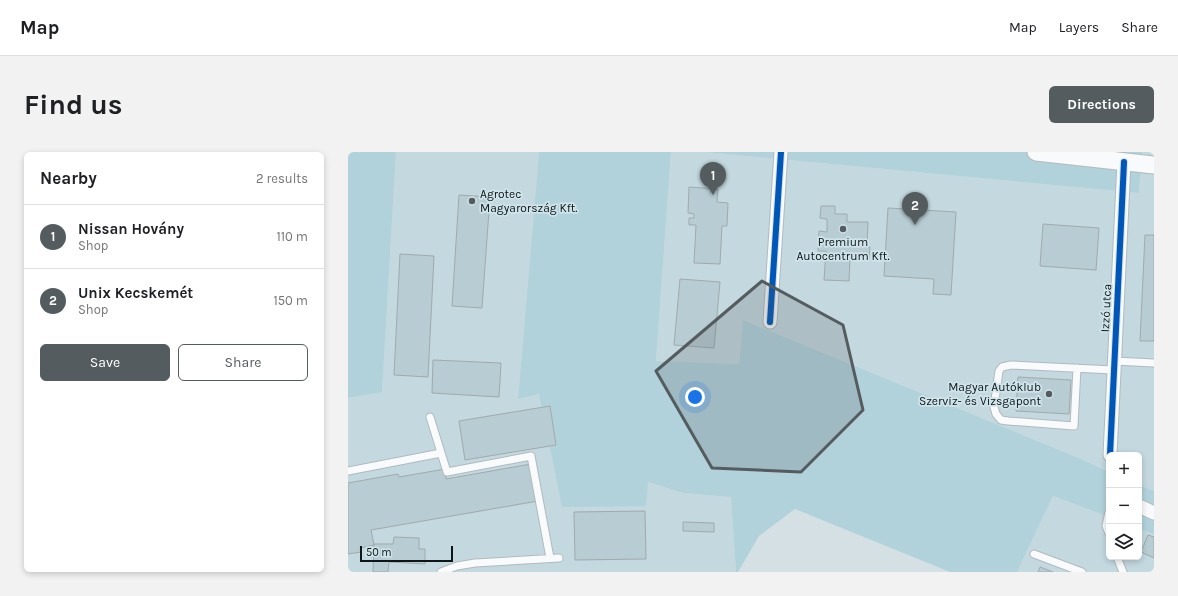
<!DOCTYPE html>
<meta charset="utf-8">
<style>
body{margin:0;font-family:Karla,sans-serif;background:#f2f2f2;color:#202124}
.controls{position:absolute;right:12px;bottom:12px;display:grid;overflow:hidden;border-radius:6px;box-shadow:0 2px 6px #0003}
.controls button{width:36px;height:36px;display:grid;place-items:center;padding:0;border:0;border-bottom:1px solid #e0e0e0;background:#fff;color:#202124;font:20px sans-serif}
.scale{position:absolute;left:12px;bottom:10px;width:93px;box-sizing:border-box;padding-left:4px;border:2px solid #0e1517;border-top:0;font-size:11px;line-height:14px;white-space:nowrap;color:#0e1517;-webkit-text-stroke:3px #cfe4ea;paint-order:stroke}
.you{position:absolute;left:347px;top:245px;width:14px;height:14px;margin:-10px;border:3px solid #fff;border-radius:50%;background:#1a73e8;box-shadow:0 0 0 6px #1a73e833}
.badge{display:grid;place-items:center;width:26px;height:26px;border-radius:50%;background:#545c5f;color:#fff;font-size:13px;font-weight:700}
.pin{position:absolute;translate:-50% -33px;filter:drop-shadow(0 1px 2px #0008)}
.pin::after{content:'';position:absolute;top:21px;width:14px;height:12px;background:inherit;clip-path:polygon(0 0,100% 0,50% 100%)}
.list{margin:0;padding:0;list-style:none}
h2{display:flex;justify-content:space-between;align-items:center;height:52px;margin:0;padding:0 16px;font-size:17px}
h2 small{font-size:13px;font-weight:400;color:#757577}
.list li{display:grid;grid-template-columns:26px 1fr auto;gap:12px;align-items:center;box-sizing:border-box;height:64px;padding:0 16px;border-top:1px solid #e0e0e0}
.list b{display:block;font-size:15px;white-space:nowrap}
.list p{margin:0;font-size:13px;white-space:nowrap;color:#757577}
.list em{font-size:13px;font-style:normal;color:#757577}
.actions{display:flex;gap:8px;padding:12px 16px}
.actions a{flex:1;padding:9px 0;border:1px solid #545c5f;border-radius:6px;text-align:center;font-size:14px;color:#545c5f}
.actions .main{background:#545c5f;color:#fff}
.icon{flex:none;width:22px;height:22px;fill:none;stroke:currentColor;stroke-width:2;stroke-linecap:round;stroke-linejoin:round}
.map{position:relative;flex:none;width:806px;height:420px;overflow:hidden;border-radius:6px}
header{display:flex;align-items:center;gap:24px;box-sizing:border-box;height:56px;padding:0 20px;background:#fff;border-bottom:1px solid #e0e0e0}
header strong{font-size:19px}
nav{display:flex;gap:22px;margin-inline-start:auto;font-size:14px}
.intro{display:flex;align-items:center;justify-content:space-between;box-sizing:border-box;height:96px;padding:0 24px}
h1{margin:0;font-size:28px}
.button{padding:10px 18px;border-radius:6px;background:#545c5f;color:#fff;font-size:14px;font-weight:700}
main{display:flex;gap:24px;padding:0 24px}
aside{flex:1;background:#fff;border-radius:6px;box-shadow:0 2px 6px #0003}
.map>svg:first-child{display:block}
.built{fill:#c3d8df}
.green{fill:#b2d2db}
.building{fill:#b7ccd3;stroke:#a1aaac}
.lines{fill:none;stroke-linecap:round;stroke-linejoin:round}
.service-casing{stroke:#b1babd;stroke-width:9}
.minor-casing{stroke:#b1babd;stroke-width:15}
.tertiary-casing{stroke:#b1babd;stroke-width:19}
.service{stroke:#f9fafb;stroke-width:7}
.minor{stroke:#f9fafb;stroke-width:13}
.tertiary{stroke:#f9fafb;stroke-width:17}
.cycleway-casing{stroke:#cfe4ea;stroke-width:8}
.cycleway{stroke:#0057b8;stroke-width:6}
.marked{fill:#545c5f;fill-opacity:0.2;stroke:#545c5f;stroke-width:3;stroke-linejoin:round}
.poi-dot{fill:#545c5f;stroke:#cfe4ea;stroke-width:1.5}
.labels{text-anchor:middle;stroke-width:3.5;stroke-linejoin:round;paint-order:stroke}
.poi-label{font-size:12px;fill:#0e1517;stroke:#cfe4ea;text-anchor:start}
.street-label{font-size:12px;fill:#0e1517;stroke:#cfe4ea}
</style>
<header>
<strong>Map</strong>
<nav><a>Map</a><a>Layers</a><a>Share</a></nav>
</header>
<div class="intro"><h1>Find us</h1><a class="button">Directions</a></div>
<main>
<aside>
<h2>Nearby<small>2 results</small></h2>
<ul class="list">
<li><span class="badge">1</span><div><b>Nissan Hovány</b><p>Shop</p></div><em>110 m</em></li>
<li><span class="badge">2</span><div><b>Unix Kecskemét</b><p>Shop</p></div><em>150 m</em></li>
</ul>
<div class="actions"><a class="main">Save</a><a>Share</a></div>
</aside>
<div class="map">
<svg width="806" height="420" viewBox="0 0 806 420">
<rect width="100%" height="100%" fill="#d5e0e4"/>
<path class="built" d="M48 0H191L170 246 191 242 214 355 300 330 335 341 383 345 388 420H0V246L34 239Z
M323 0H356L791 41 794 0H806V339L791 333V303H761V320L733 307 395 168 391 212 308 209Z
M705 344 761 365V405H791V377L806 382V420H669Z"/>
<path class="green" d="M0 0H48L34 240 0 246Z
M191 0H323L308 209 391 212 395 168 733 307 761 320V365L705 344 669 420H602L447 357 411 384 390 420H388L383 345 335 341 300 330 298 354 214 355 191 242 170 247Z
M356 0H794L791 41Z
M791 333 806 339V382L791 377Z"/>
<path class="building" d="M341 35 370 37 369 50 380 51 379 74H374L372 112 346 111 348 73H341V66H346V62L340 61Z
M111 43 142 45 134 156 104 154Z
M473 54H487V62H499V70H520L519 95H522L521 107 502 106 501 129 476 128 478 99H470L471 79 479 80V67L472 66Z
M540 56 608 60 603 143 585 142 586 127 536 124Z
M695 72 751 76 748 118 692 114Z
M797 83H806V189H792Z
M52 102 86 104 80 225 46 223Z
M332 127 372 130 366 196 326 193Z
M85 208 153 211 151 245 84 241Z
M670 225 723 228 721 262 668 259Z
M202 254 208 293 117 308 111 269Z
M183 312 190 349 23 378 26 393 12 396 13 400 0 402V331L50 322 51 325 97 317 98 327Z
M297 359 298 407 227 408 226 360Z
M335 370 366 371V380L335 379Z
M800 383 806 385V406L793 400Z
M46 385 71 386V397H77V412L41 410 40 420H25L26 392H45Z
M692 415 705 420H690Z"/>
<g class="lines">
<defs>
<path id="service" d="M766 209 806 211
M729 216 726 274 660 269 653 268 648 262 646 255 651 219 654 215 663 213 765 218
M82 265 99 320 183 304 202 406
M0 319 93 301
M761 360 758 374 761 381
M686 402 734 420
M769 405 775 420
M93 420 109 414 127 411 211 406"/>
<path id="minor" d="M422 170 433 0
M762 303 776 10
M791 354 806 361"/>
<path id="tertiary" d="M688 0 806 13"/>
</defs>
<use href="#service" class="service-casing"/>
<use href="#minor" class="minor-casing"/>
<use href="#tertiary" class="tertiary-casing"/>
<use href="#service" class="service"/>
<use href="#minor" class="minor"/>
<use href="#tertiary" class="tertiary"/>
<defs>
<path id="cycleway" d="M422 170 433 0
M762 303 776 10"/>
</defs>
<use href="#cycleway" class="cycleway-casing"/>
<use href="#cycleway" class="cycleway"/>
</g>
<path class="marked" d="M414 129 495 173 515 258 453 320 364 316 308 219Z"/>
<g class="poi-dot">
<circle cx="124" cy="49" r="4"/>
<circle cx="495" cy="77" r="4"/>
<circle cx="701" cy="242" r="4"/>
</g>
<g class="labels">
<g class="poi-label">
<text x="132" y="46">Agrotec<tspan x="132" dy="14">Magyarország Kft.</tspan></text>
<text x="495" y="94" text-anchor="middle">Premium<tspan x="495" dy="14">Autocentrum Kft.</tspan></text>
<text x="693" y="239" text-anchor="end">Magyar Autóklub<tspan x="693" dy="14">Szerviz- és Vizsgapont</tspan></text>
</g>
<g class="street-label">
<text transform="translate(758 156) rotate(-87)" y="4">Izzó utca</text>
</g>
</g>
</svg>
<div class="controls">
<button>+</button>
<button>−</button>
<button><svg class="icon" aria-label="layers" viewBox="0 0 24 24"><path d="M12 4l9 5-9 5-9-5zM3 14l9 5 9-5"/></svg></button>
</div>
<div class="scale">50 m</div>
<div class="you"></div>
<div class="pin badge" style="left:365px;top:43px">1</div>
<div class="pin badge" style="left:567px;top:73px">2</div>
</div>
</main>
